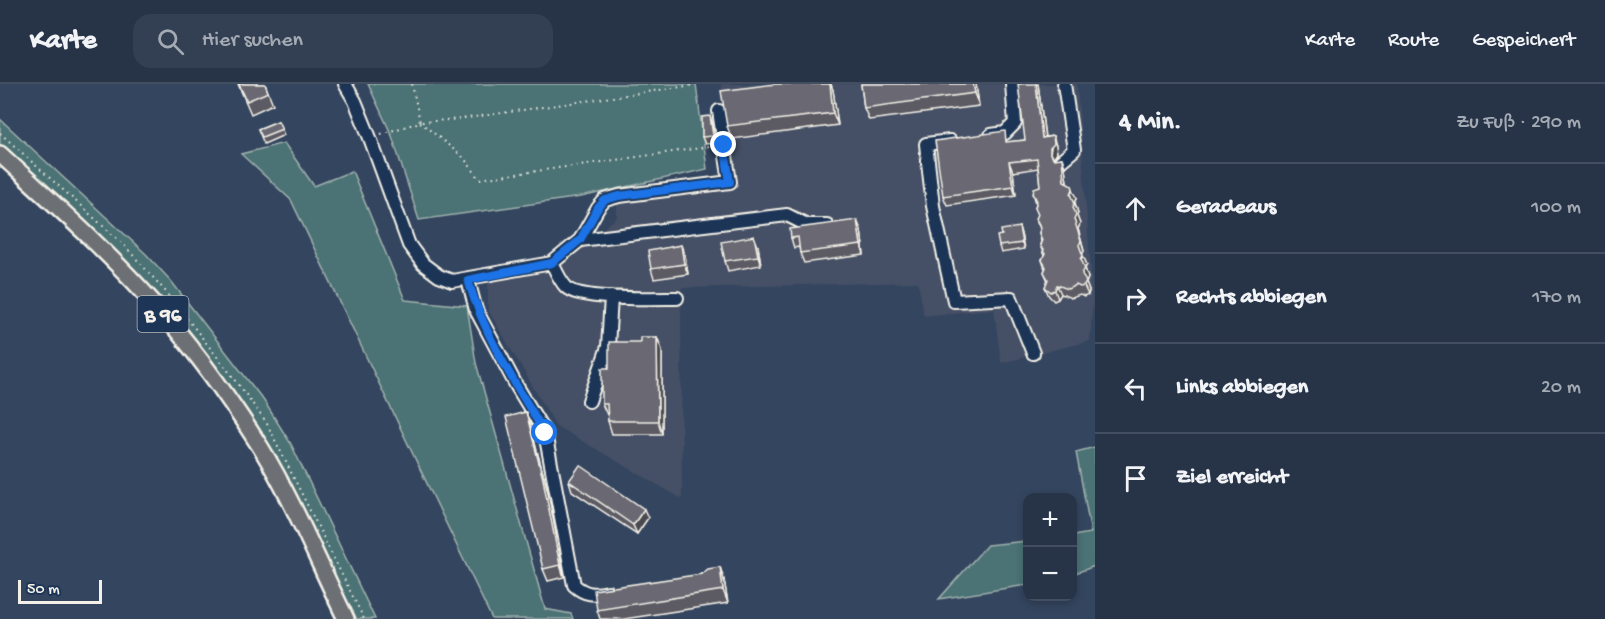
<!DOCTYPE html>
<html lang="de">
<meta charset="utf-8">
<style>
body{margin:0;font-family:"Gochi Hand",sans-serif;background:#333f52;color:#f1f3f6}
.controls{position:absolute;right:18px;bottom:18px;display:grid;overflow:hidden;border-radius:12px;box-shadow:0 3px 9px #0003}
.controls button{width:54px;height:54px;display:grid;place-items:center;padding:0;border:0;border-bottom:2px solid #434f60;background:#273447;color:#f1f3f6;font:30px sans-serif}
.scale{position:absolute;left:18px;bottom:15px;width:84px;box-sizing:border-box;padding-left:6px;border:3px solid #f4f1e8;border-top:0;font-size:16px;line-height:21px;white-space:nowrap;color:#f4f1e8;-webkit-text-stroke:4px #1d3557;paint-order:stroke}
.stop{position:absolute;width:18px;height:18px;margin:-14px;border:4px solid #1a73e8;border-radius:50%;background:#fff}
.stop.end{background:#1a73e8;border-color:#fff;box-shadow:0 2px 6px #0008}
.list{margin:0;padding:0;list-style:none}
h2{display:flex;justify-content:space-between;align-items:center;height:78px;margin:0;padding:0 24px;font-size:26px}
h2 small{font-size:20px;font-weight:400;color:#a4aab4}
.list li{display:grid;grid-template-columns:39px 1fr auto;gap:18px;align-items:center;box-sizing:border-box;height:90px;padding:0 24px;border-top:2px solid #434f60}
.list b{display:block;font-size:22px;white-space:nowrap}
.list em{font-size:20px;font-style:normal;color:#a4aab4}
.icon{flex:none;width:33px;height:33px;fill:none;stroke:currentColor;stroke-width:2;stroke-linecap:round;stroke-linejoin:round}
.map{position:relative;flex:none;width:1095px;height:535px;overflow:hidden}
header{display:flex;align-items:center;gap:36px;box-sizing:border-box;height:84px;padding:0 30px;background:#273447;border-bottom:2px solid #434f60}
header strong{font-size:28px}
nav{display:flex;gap:33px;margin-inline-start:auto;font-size:21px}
.search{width:420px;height:54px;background:#333f52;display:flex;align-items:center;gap:15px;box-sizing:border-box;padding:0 21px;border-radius:18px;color:#a4aab4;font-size:22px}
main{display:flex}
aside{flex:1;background:#273447}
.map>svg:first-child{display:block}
.built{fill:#445065}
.green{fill:#4c7275;stroke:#a0b2ae;stroke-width:1.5}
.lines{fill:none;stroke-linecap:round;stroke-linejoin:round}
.minor-casing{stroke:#f4f1e8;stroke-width:16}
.major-casing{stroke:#f4f1e8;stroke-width:20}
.path{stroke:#f4f1e8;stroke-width:2;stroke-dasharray:1.5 4.5;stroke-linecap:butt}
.minor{stroke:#1d3557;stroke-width:12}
.major{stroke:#6c6f75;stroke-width:15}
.wall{fill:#5b5a63;stroke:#f4f1e8;stroke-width:1.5}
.shaded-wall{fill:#4a4a50;stroke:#f4f1e8;stroke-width:1.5}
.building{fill:#6a6973;stroke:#f4f1e8;stroke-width:1.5}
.route{stroke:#1a73e8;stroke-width:8}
.labels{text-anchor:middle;stroke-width:6;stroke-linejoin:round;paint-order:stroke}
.shield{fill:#1d3557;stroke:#b4b9bc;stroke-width:1.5}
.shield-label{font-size:21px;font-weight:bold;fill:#f4f1e8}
</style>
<header>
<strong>Karte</strong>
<div class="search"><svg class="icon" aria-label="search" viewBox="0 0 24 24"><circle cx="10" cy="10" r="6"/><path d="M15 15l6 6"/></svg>Hier suchen</div>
<nav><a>Karte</a><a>Route</a><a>Gespeichert</a></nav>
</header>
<main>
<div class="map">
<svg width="1095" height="535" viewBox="0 0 1095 535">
<rect width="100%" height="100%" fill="#34455f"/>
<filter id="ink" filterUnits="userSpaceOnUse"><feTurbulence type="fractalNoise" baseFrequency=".0167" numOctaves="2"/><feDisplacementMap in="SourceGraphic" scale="12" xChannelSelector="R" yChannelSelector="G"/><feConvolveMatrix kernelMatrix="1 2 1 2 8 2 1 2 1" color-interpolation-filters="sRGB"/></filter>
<g filter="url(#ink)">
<path class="built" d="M721 0H1077L1093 215 1090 257 1001 279 994 225 924 232 918 198 681 204 682 415 556 342 488 226V196L541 188 566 176 617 133V117L734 101Z"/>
<path class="green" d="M368 0H696L707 85 581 113 419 136 392 52Z
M0 35 146 170 171 197 264 317 291 360 375 535H357L311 448 272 369 244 323 204 270 121 174 0 63Z
M284 59 314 102 352 87 405 216 467 222 476 279 545 525 571 530 573 535H492L291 116 241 70Z
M1095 363V482L1073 490V452L1091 449 1076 368Z
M1027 457V501L939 515 987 461Z"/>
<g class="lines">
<defs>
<path id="minor" d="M345 0 355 17 370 54 409 161 423 180 439 192 452 197 552 179C556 187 560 197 566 203 579 217 656 214 677 214
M991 51 1005 49 1015 39 1012 0
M950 57 926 60 933 122 954 217 1011 214 1033 269
M1061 77 1074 66 1064 0
M580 156 598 124 605 116 619 112 730 98 719 27
M552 179 580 156 787 131 807 141H827
M468 196 476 226 516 301 545 349 574 501C585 511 594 511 608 508
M589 317 608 263 611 213"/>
<path id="major" d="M0 70C51 117 103 163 150 215 192 261 228 312 261 364 294 418 318 478 346 535"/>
</defs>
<use href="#minor" class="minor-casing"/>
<use href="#major" class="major-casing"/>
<path class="path" d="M420 38 463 73 480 95 715 62
M422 38 461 35 694 1
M0 49 123 160 167 209 237 298 267 340 364 535
M381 50 420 38 412 0"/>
<use href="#minor" class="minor"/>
<use href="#major" class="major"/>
</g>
<path class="wall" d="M238 0H265L273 20 251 30Z
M861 0H976L979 22 869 36 864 24Z
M1038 0 1045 53 1053 52 1056 62 1057 69 1053 74 1054 75 1062 74 1065 84 1067 98 1077 114 1075 119 1078 129 1077 132 1080 140 1078 145 1084 167 1082 170 1087 181 1085 184 1088 194 1086 199 1089 207 1088 211 1084 213 1080 211 1071 214 1061 210 1058 215 1054 217 1049 212 1045 203 1048 197 1044 188 1045 185 1042 176 1044 172 1040 161 1041 157 1039 149 1040 145 1036 135 1038 131 1035 123 1036 119 1033 109 1040 102 1038 84 1013 88 1016 111 947 121 943 112 1008 58 1025 56Z
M833 6 838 41 732 55 727 42Z
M278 37 284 51 264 60 258 45Z
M712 38 716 59 705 60 702 53Z
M1019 143 1021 150 1024 165 1001 169 999 162 1002 151Z
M861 146 864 171 804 179 800 169 799 163 794 164 791 154Z
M758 162 761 181 728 187 725 177Z
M685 171 688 190 654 195 651 185Z
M657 253 662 266V350H612L608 337V333L602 320 609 284 640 258Z
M526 328 530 341 548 408 564 493 548 497 543 485Z
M569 397 648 434 637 450 572 407Z
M720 483 724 496 728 519 624 535H600L597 526Z"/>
<path class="shaded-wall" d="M830 0H831L833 6 838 41 833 29Z
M973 0H976L979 22 975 9Z
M1036 0H1038L1046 63 1042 54Z
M710 32 712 38 716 59 713 52Z
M1053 52 1056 62 1057 69 1054 74 1050 70Z
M1062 74 1065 84 1068 106 1064 97Z
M1009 78 1013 88 1016 111 1013 102Z
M1073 105 1077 114 1074 119 1071 110Z
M1075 119 1078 129 1077 132 1080 140 1078 145 1084 167 1082 171 1079 161 1074 135 1073 123Z
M857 136 861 146 864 171 861 161Z
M1019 143 1021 150 1024 165 1022 159Z
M754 152 758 162 761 181 758 172Z
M681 161 685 171 688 190 684 180Z
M1083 172 1087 181 1085 184 1088 194 1086 199 1089 207 1088 211 1084 202 1082 190 1081 175Z
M1057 201 1061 210 1058 215 1055 206Z
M657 253 662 266V350L658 337Z
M526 328 530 341 548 408 564 493 560 481Z
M644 425 648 434 637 450 633 441Z
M720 483 724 496 728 519 723 506Z"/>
<path class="building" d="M239 0H265L268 8 247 17Z
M775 0H830L833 29 727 42 721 7Z
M861 0H973L975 9 864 24Z
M1018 0H1036L1042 54 1053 52 1054 60 1050 64V70L1054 75 1062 74 1064 97 1072 101 1073 105 1071 110 1075 119 1073 123 1076 130 1074 135 1081 157 1079 161 1083 172 1081 175 1085 184 1082 190 1086 198 1084 202 1080 203 1076 201 1068 205 1057 201 1055 206 1051 208 1045 203 1048 195 1044 188 1046 183 1042 176 1045 170 1040 161 1042 156 1039 149 1041 144 1036 135 1038 130 1035 123 1037 117 1033 109 1034 104 1040 102 1037 75 1009 78 1013 102 943 112 935 57 1005 47 1006 58 1025 56Z
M710 32 713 52 702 53V33Z
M278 37 282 45 262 53 258 45Z
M857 136 861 161 800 169 798 153 791 154 790 145Z
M1019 143 1022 159 999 162 997 152 1002 151 1001 146Z
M754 152 758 172 725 177 721 158Z
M681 161 684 180 651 185 648 167Z
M640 253H657L658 337H608L607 320H602V284H609V258H640Z
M526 328 543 395 560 481 543 485 506 333Z
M580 381 644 425 633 441 569 397Z
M720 483 723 506 597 526 594 506 702 490 708 485Z"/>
</g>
<g class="lines" filter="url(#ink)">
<path class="route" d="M545 349C515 300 484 251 468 196L552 179 580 156 598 124 605 116 619 112 730 98 724 61"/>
</g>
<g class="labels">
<rect class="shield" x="137.5" y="212" width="51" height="36" rx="4.5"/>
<g class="shield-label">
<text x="163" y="237">B 96</text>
</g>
</g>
</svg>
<div class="controls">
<button>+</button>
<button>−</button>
</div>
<div class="scale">50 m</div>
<div class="stop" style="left:545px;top:349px"></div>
<div class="stop end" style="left:724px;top:61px"></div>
</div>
<aside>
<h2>4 Min.<small>Zu Fuß · 290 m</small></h2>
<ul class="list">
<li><svg class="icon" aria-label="ahead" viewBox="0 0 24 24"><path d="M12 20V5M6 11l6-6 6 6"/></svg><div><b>Geradeaus</b></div><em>100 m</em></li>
<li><svg class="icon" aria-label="right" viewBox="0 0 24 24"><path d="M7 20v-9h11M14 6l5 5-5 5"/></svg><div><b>Rechts abbiegen</b></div><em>170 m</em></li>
<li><svg class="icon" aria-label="left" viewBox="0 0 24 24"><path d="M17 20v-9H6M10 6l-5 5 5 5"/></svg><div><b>Links abbiegen</b></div><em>20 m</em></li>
<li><svg class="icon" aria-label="arrive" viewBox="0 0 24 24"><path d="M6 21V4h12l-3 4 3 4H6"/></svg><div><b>Ziel erreicht</b></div></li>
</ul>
</aside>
</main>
